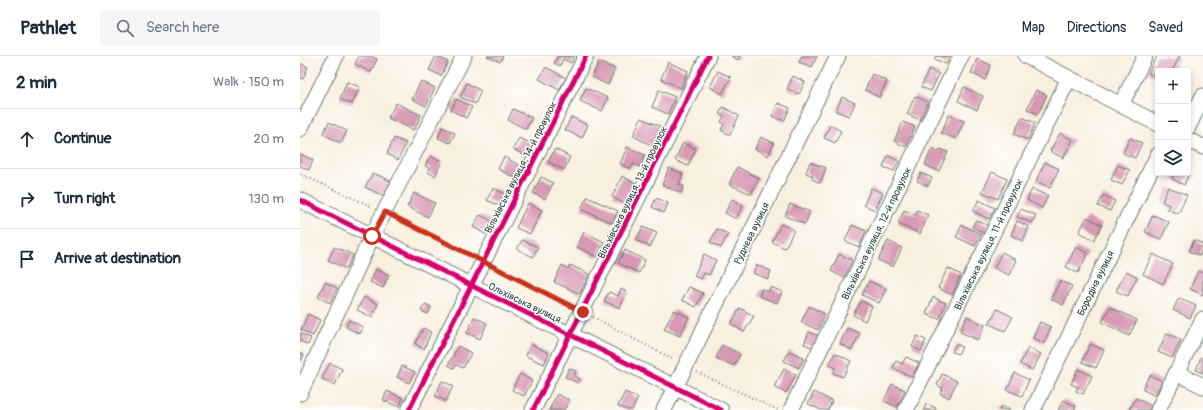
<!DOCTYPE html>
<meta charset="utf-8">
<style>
body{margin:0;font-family:Pangolin,sans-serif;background:#f6f6f7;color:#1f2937}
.controls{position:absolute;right:12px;top:12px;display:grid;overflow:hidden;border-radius:4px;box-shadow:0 2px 6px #0003}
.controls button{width:36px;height:36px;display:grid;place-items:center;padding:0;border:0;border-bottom:1px solid #e0e1e3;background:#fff;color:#1f2937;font:20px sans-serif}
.stop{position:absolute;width:12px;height:12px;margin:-9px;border:3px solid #c8321e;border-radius:50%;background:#fff}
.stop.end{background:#c8321e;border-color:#fff;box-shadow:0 1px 4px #0008}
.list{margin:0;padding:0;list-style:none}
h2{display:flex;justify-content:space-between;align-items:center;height:52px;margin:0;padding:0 16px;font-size:17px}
h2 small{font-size:13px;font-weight:400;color:#747a83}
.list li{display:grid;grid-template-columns:26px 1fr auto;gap:12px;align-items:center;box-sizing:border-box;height:60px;padding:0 16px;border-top:1px solid #e0e1e3}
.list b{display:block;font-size:15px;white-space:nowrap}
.list em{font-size:13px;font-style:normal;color:#747a83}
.icon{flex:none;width:22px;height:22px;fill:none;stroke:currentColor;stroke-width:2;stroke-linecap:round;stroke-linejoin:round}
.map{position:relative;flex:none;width:903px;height:354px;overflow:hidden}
header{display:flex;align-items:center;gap:24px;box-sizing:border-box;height:56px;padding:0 20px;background:#fff;border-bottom:1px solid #e0e1e3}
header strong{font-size:19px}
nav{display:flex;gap:22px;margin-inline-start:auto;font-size:14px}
.search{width:280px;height:36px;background:#f6f6f7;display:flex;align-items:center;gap:10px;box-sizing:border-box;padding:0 14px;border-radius:4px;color:#747a83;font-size:15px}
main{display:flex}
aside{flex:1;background:#fff}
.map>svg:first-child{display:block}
.building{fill:#d897b4}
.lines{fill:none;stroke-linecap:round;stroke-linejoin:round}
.minor-casing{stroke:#6b7b70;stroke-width:17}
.path{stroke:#6b7b70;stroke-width:2;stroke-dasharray:1 3;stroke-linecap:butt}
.minor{stroke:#fff;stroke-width:15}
.cycleway-casing{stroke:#fff;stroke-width:8}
.cycleway{stroke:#d6006c;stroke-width:5}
.route{stroke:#c8321e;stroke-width:5}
.labels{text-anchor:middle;stroke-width:3;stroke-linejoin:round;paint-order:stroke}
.street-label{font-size:10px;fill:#1f3d34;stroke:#fff}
</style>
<header>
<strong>Pathlet</strong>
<div class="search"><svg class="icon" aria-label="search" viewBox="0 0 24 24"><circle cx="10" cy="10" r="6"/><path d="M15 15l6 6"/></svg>Search here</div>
<nav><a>Map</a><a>Directions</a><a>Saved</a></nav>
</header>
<main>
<aside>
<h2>2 min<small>Walk · 150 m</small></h2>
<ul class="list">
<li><svg class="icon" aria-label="ahead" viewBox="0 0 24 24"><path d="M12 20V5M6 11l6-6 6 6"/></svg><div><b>Continue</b></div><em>20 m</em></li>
<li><svg class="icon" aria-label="right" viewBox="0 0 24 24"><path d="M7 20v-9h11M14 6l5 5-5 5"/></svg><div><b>Turn right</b></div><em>130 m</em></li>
<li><svg class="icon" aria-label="arrive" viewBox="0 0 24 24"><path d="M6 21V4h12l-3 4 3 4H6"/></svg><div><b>Arrive at destination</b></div></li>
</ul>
</aside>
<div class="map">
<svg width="903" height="354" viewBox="0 0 903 354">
<rect width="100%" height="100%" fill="#fff"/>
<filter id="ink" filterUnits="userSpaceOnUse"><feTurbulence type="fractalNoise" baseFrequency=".025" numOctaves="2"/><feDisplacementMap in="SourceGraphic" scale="8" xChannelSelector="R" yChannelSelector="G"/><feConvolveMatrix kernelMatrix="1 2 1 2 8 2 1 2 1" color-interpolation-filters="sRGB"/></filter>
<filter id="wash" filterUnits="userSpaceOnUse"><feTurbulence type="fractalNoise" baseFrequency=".012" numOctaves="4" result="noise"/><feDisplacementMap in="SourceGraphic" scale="16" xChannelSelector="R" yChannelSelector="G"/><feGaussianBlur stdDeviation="0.9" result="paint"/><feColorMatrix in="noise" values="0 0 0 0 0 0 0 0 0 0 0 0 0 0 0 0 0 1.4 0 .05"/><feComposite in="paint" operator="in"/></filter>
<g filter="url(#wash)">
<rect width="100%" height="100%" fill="#f8efdf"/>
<g id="blocks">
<path class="building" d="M59 0H70L77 3 71 16 55 8Z
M136 0 148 6 141 20 129 14Z
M187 0H203L200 6Z
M258 0H274L271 7 263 3 260 10 254 7Z
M431 0H440L438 4Z
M502 0H517L512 11 499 6Z
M636 0H650L646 8 634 3Z
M857 0H880L872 15H858V22L848 17Z
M677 3 691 9 685 24 671 17Z
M299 6 315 13 308 29 292 21Z
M368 6 388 15 381 32 361 23Z
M0 7 8 11 3 23 0 21Z
M246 11 266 22 259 34 239 23Z
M629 13 639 18 631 35 621 31Z
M418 15 431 21 422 38 410 31Z
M572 18 587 25 579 41 565 34Z
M493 20 505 26 499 38 487 33Z
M121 25 135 32 126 50 112 43Z
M47 26 60 31 52 48 40 43Z
M167 27 181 35 175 48 160 41Z
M664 31 683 40 677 54 658 45Z
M286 32 308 42 302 55 280 45Z
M359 34 375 41 368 58 352 51Z
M736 34 747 39 738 58 727 53Z
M615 40 628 46 620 64 607 58Z
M542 41 555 47 549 60 536 55Z
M157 43 172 51 166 62 151 54Z
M96 47 121 59 114 74 88 62Z
M478 47 490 52 484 65 472 60Z
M423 51 439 60 430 79 421 74 424 68 421 66 424 60 419 58Z
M213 53 232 62 226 73 208 64Z
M649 59 664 65 656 83 641 77Z
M271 61 288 69 282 82 265 74Z
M722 61 735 67 728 84 714 78Z
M341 62 362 71 353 90 333 80Z
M29 66 47 75 41 87 23 78Z
M603 66 615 71 606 91 594 85Z
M530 69 541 75 535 87 524 82Z
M142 71 155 77 150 87 138 82Z
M760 77 773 84 763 102 750 95Z
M461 81 474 87 468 100 455 93Z
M94 82 106 87 98 104 87 98Z
M219 82 232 88 226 100 213 93Z
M830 82 842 87 835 102 823 97Z
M383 87 396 93 388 110 375 104Z
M327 91 345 99 340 111 333 108 330 113 320 108Z
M632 92 639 96 640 93 648 96 639 115 625 109Z
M255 93 270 101 264 114 248 106Z
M0 98 13 104 9 114 0 110Z
M130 100 142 105 135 120 128 116 130 112 125 110Z
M588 100 599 105 594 115 583 111Z
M204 101 221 110 215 122 198 113Z
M510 106 526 112 520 127 512 123 513 120 506 117Z
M745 106 759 113 750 132 736 125Z
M818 109 830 114 822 129 811 124Z
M437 111 459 122 451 138 429 128Z
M369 112 383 118 379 128 384 130 381 137 362 129Z
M888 114 890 115 884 129 872 123 874 117H888Z
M692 116 707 123 698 143 682 136Z
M73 117 91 125 83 140 65 131Z
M621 117 632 122 628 130 617 125Z
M322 120 341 130 337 137 332 134 325 148 312 141Z
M241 121 253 127 245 143 233 137Z
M868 131 887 139 878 158 867 153 869 149 862 146Z
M193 132 206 138 200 150 187 144Z
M571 132 583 137 575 154 564 149Z
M732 133 748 140 742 152 727 144Z
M114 137 135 147 128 161 107 151Z
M803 139 815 145 810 155 798 150Z
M287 141 318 155 312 167 281 153Z
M356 142 368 147 364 157 352 151Z
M432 143 443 149 436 163 425 157Z
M679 144 695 152 689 163 673 155Z
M228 147 242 154 230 178 216 172Z
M490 148 510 156 505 168 485 160Z
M721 153 736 159 732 167 717 161Z
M604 154 615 159 617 154 628 159 620 178 598 168Z
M180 159 192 165 185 178 173 171Z
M853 159 869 166 861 183 845 176Z
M787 161 802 169 794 184 779 176Z
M676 164 689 170 686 178 672 171Z
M717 165 729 171 723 185 711 179Z
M481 168 494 174 485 192 472 186Z
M552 169 566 175 559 191 545 185Z
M662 169 681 178 675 190 656 181Z
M343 171 357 177 350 191 336 184Z
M417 173 428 178 421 192 410 186Z
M284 176 304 186 297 201 277 191Z
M222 184 238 191 233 201 217 193Z
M894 184 903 188 900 200 889 195Z
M588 185 602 192 593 211 578 204Z
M35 191 53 199 46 213 28 204Z
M776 191 788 197 778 217 766 211Z
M325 194 345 204 339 217 318 207Z
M702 196 716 204 709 219 694 212Z
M404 198 416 204 409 219 404 217 401 223 394 220Z
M539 198 552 204 544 222 531 215Z
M853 198 873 208 863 228 843 218Z
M262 209 268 213 270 209 289 218 280 238 254 226Z
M457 209 471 215 468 223 453 217Z
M648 212 661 219 652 239 638 232Z
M76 213 89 219 83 232 70 226Z
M826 215 837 221 828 240 816 235Z
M898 215 903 217V239L890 233Z
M569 225 586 233 579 247 562 239Z
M760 225 772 230 763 249 751 243Z
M25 226 37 232 30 247 18 241Z
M389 231 403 237 396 251 382 244Z
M471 231 482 236 477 247 459 240 462 233 468 236Z
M321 233 327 236 320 252 304 245 309 236 318 240Z
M64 241 78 248 72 261 57 254Z
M633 241 646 247 639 263 626 258Z
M879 242 896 250 890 262 873 254Z
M561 245 572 250 565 265 553 259Z
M125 248 131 251 128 258 121 255Z
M509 250 525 258 518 274 501 266Z
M810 251 837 264 829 280 802 266Z
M440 252 454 260 444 276 431 268Z
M697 253 713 261 705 275 689 268Z
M374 254 389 261 380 280 364 273Z
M8 258 20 264 13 280 1 274Z
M667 260 685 269 678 284 660 276Z
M174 261 187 267 180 283 167 277Z
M49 264 63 271 60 278 46 271Z
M740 266 751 271 744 287 733 282Z
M123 272 131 276 124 293 115 288Z
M547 272 560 277 552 294 540 288Z
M509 276 519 280 514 292 504 288Z
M0 277 11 282 8 289 0 285Z
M867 277 881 284 872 302 858 296Z
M617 280 626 284 621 295 612 291Z
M231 288 249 297 244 308 226 300Z
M656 288 662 291 658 298 652 296Z
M790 288 804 294 796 312 782 306Z
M422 289 440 298 434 310 416 302Z
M158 290 171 297 163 312 156 309 154 312 148 309Z
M728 292 741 298 732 314 720 308Z
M489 295 504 302 499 312 484 305Z
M0 297 4 299 0 306Z
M535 297 551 305 543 321 533 317 535 312 529 309Z
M606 301 619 307 612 321 593 312 596 305 602 308Z
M901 301 903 302V317L896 314Z
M30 307 42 313 35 329 22 323Z
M102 310 115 316 109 327 97 321Z
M269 312 276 315 274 320 280 323 278 327 265 321Z
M484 313 496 319 486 337 474 331Z
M778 313 792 320 783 338 776 335 778 331 771 328Z
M715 317 729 324 722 340 707 334Z
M220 318 232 325 224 340 212 334Z
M642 318 657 325 649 342 640 337 643 332 637 329Z
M850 319 862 325 855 340 842 333Z
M142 325 153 330 146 345 135 340Z
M592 328 605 334 597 351 584 345Z
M87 335 103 342 99 351 83 344Z
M325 336 338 342 332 354H327L318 350Z
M514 336 532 345 528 354H521L508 348Z
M257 338 269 344 264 354H249Z
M836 342 851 350 849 354H829Z
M763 344 776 350 774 354H758Z
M626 348 636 352 635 354H624Z
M701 350 710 354H699Z"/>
</g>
</g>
<g filter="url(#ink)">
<use href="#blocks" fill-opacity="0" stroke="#6b7b70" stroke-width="1"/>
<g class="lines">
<defs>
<path id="minor" d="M726 0 858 68
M821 49 845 0
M888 71 903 40
M0 73 36 0
M888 84 903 91
M0 144 421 354
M877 317 903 330
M0 337 72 180 164 0
M109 354 286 0
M233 354 408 0
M364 354 538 0
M491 354 661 0
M606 354 769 22
M733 354 858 99
M858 354 903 263"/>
</defs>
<use href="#minor" class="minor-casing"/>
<path class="path" d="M0 118 73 151
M95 161 173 200
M195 211 271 250
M293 261 374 304
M397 316 478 354"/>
<use href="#minor" class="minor"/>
<defs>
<path id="cycleway" d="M0 144 421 354
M109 354 286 0
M233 354 408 0"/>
</defs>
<use href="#cycleway" class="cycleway-casing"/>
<use href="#cycleway" class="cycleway"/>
</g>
</g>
<g class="lines" filter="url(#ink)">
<path class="route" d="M72 180 85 156 283 256"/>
</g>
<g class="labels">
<g class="street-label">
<text transform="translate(220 111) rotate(-63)" y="4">Вільхівська вулиця, 14-й провулок</text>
<text transform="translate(332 136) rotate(-64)" y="4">Вільхівська вулиця, 13-й провулок</text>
<text transform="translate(451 177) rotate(-64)" y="4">Руднєва вулиця</text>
<text transform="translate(576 177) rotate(-64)" y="4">Вільхівська вулиця, 12-й провулок</text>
<text transform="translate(688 188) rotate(-64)" y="4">Вільхівська вулиця, 11-й провулок</text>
<text transform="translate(795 227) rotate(-64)" y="4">Бородіна вулиця</text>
<text transform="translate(225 246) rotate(26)" y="4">Ольхівська вулиця</text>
</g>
</g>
</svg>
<div class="controls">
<button>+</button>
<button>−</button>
<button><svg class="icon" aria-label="layers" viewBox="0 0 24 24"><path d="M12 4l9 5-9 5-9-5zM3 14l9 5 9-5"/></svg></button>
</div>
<div class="stop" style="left:72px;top:180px"></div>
<div class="stop end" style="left:283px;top:256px"></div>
</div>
</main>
